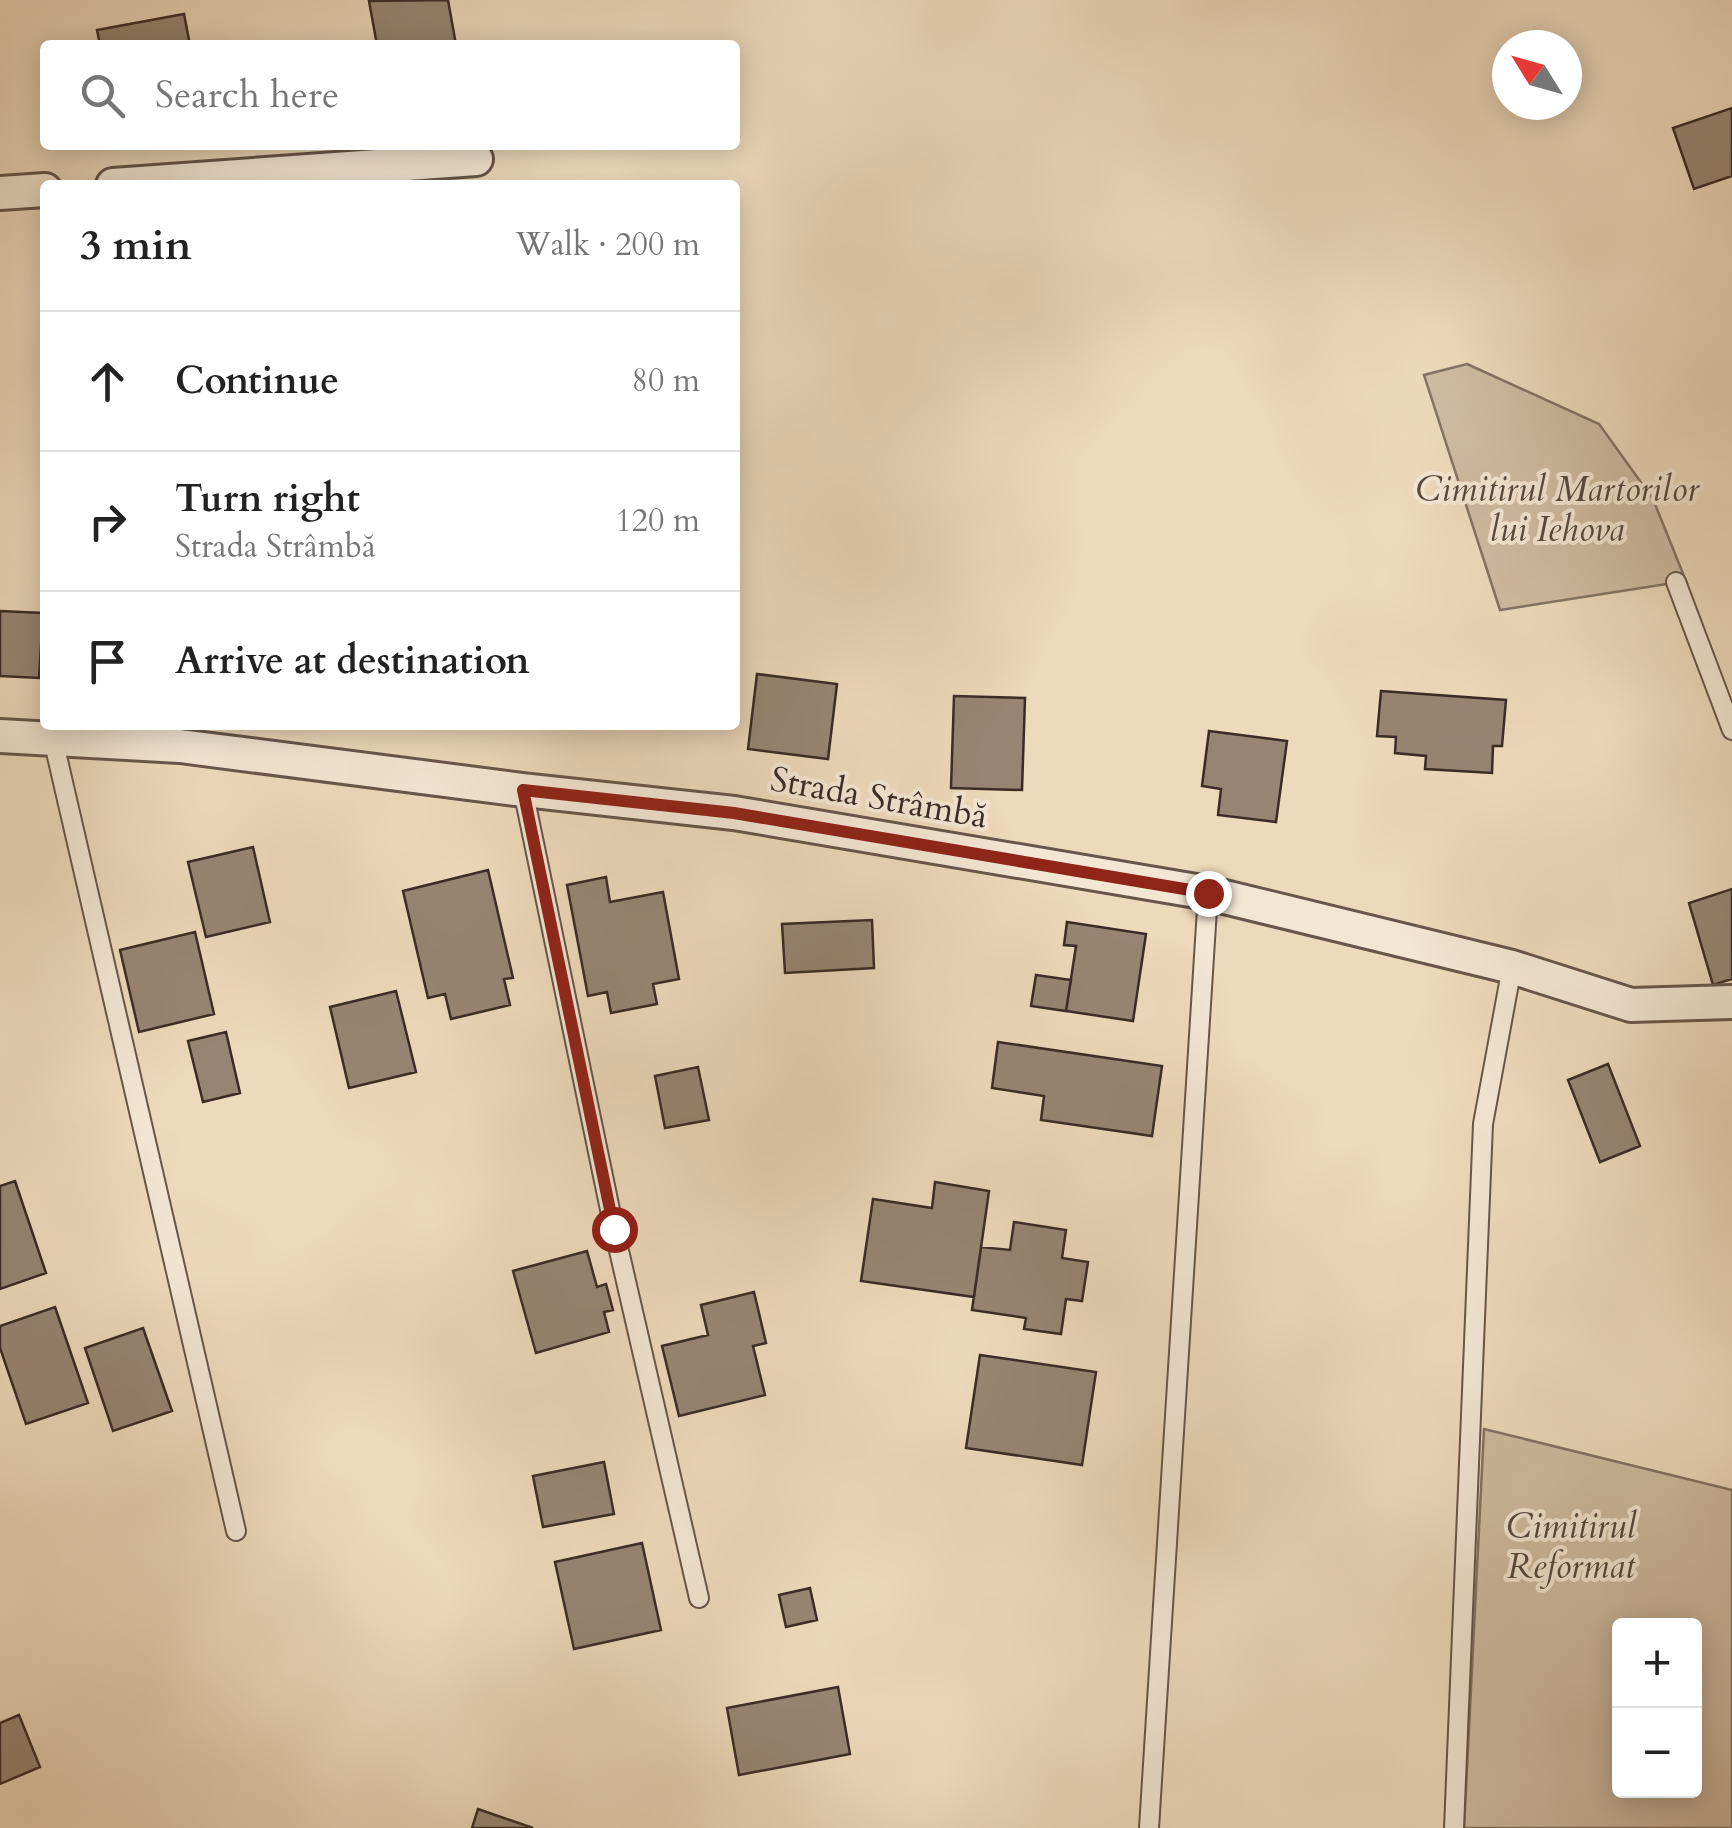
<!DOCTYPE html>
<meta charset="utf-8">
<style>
body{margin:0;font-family:Cardo,serif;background:#f2f2f2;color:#222}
.controls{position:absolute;right:30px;bottom:30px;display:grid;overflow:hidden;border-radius:10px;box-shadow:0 5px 25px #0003}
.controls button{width:90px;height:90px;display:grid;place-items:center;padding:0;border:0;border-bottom:2px solid #e0e0e0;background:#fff;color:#222;font:50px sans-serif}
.compass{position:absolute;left:1492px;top:30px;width:90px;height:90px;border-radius:50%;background:#fff;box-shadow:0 5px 25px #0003;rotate:307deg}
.stop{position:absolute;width:30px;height:30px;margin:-22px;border:8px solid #8f2418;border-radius:50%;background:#fff}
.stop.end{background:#8f2418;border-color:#fff;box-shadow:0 2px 10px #0008}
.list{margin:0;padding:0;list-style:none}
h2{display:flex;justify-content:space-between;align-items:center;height:130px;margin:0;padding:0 40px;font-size:42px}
h2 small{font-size:32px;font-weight:400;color:#767676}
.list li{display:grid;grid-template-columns:65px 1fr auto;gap:30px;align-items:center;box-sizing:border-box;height:140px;padding:0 40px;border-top:2px solid #e0e0e0}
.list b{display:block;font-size:38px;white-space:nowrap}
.list p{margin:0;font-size:32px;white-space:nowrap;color:#767676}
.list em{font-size:32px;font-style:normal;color:#767676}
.icon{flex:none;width:55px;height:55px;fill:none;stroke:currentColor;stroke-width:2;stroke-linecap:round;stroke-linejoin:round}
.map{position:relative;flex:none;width:1732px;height:1828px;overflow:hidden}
.search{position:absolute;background:#fff;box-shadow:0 5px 25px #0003;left:40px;top:40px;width:700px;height:110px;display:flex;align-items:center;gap:25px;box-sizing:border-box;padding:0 35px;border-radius:10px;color:#767676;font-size:38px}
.panel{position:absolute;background:#fff;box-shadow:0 5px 25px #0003;left:40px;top:180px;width:700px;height:550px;border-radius:10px}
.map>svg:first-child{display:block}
.green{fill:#cfbba2;stroke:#847364;stroke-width:2.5;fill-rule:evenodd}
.building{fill:#978573;stroke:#3a2b25;stroke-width:2.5}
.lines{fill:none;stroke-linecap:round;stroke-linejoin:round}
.service-casing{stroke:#67564a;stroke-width:22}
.minor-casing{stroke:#67564a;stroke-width:38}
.service{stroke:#f3e6d3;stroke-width:18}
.minor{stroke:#f3e6d3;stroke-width:32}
.route{stroke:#8f2418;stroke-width:12}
.labels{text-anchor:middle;stroke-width:8;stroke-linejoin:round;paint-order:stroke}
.park-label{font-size:35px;font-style:italic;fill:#58483e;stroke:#f3e6d3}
.street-label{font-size:35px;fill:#3a2b25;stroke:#f3e6d3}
</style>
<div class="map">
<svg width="1732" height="1828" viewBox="0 0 1732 1828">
<rect width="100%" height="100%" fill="#edd9bb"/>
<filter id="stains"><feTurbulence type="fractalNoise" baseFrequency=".002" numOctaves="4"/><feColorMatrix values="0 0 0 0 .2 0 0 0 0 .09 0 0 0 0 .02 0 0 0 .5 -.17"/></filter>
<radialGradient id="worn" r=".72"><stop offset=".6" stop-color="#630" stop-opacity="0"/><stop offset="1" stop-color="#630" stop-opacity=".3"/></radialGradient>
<path class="green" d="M1467 364 1599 424 1653 499 1686 581 1500 610 1424 375Z
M1484 1429 1732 1490V1828H1464ZM1620 1626H1694V1790H1620Z"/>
<path class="building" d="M448 0 456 45H377L369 1Z
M184 14 190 45H100L97 30Z
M1732 108V176L1694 189 1673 128Z
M0 611 43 613 39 678 0 676Z
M757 674 837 684 828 759 748 749Z
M1381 691 1506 700 1502 746H1493L1492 773 1425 769 1426 756 1395 753 1396 737 1377 736Z
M954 696 1025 698 1022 790 951 788Z
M1209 731 1287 741 1276 822 1218 815 1221 789 1202 786Z
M253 847 270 922 206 937 188 862Z
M488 870 513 978 504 979 510 1005 451 1019 445 994 428 998 403 891Z
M606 877 610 902 663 892 679 979 653 984 657 1004 611 1013 607 992 588 996 567 885Z
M1732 889V979L1713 985 1689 903Z
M872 920 874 968 785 973 782 924Z
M1067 922 1146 934 1133 1021 1066 1011 1076 946 1064 945Z
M195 932 214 1014 139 1032 120 950Z
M1036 975 1071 980 1066 1011 1031 1006Z
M396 991 416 1072 349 1088 330 1007Z
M226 1032 240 1093 203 1102 188 1041Z
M998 1042 1162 1066 1152 1136 1041 1120 1044 1096 992 1088Z
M1608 1064 1640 1146 1600 1162 1568 1080Z
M698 1067 709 1120 665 1128 655 1076Z
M15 1181 46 1273 0 1289V1186Z
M935 1182 989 1191 974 1297 861 1281 873 1199 932 1208Z
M1014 1222 1066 1230 1062 1258 1088 1262 1082 1301 1066 1299 1061 1334 1024 1329 1026 1318 972 1310 981 1247 1010 1250Z
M587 1251 597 1287 606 1284 613 1310 604 1312 609 1332 536 1353 513 1271Z
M754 1292 766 1343 753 1346 765 1395 679 1416 662 1346 708 1335 701 1305Z
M55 1307 88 1403 26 1424 0 1348V1326Z
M143 1328 172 1411 113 1431 85 1348Z
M980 1355 1096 1372 1082 1465 966 1448Z
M604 1462 614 1514 543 1527 533 1476Z
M642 1543 661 1630 574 1649 555 1562Z
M810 1588 817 1620 786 1627 779 1595Z
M838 1687 850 1754 739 1775 727 1708Z
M19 1715 40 1767 0 1784V1723Z
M478 1809 533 1828H472Z"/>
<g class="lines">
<defs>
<path id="service" d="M1676 582 1732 730
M53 739 236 1531
M523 790 614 1229 699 1598
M1149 1828 1208 893
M1454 1828 1483 1124 1512 967"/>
<path id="minor" d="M113 185 476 159
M0 193 45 190
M0 736 180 746 523 790 734 813 1208 893 1512 967 1631 1005 1732 1002"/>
</defs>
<use href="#service" class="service-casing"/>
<use href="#minor" class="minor-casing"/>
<use href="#service" class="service"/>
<use href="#minor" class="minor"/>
</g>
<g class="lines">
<path class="route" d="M614 1229 523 790 734 813 1208 893"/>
</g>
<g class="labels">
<g class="park-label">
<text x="1557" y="501">Cimitirul Martorilor<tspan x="1557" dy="40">lui Iehova</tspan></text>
<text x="1571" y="1538">Cimitirul<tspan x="1571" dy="40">Reformat</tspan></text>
</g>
<g class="street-label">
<text transform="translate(879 797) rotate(10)" y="12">Strada Strâmbă</text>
</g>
</g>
<rect width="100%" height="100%" filter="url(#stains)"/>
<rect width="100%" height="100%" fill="url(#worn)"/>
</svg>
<div class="controls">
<button>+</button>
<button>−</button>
</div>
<svg class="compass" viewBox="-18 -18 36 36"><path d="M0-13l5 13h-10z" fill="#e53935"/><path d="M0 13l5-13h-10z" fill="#767676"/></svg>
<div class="stop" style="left:614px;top:1229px"></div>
<div class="stop end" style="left:1208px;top:893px"></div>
<div class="search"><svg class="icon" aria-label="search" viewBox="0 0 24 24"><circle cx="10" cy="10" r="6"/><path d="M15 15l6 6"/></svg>Search here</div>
<section class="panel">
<h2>3 min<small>Walk · 200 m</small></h2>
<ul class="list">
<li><svg class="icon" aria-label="ahead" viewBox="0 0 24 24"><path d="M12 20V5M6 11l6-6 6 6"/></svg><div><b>Continue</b></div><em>80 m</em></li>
<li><svg class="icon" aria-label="right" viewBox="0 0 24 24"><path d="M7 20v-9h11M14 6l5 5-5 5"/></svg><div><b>Turn right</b><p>Strada Strâmbă</p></div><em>120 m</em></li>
<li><svg class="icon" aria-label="arrive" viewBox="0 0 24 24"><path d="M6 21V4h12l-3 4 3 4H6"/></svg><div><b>Arrive at destination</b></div></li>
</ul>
</section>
</div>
